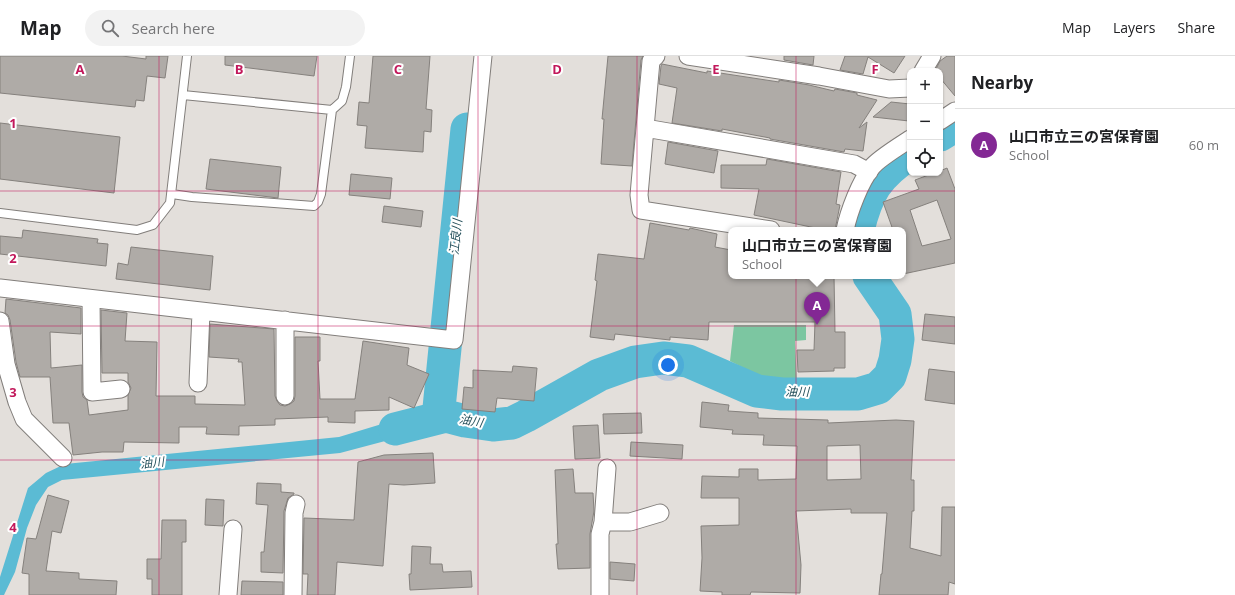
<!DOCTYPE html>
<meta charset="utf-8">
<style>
body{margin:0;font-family:"Open Sans","Noto Sans JP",sans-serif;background:#f2f2f2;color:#202124}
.controls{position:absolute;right:12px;top:12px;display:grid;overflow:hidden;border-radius:8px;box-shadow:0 1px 3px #0004}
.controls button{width:36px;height:36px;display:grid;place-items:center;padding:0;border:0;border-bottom:1px solid #e0e0e0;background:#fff;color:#202124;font:20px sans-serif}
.you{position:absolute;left:668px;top:309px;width:14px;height:14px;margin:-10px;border:3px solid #fff;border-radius:50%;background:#1a73e8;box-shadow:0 0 0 6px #1a73e833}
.badge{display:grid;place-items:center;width:26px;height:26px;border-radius:50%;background:#832894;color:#fff;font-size:13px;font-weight:700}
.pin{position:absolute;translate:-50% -33px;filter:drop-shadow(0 1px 2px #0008)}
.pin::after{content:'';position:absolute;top:21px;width:14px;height:12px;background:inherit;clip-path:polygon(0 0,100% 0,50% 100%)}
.popup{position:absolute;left:728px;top:171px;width:178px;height:52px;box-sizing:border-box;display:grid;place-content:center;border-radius:8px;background:#fff;filter:drop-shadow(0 1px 3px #0005);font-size:13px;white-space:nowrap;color:#757577}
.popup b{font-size:15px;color:#202124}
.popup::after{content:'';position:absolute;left:50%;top:100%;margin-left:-8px;border:8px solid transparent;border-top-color:#fff}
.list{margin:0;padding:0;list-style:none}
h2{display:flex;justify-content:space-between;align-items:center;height:52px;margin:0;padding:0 16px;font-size:17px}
h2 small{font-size:13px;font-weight:400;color:#757577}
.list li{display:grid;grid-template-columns:26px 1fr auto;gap:12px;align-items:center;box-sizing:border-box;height:72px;padding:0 16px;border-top:1px solid #e0e0e0}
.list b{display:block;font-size:15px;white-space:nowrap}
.list p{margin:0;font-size:13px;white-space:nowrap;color:#757577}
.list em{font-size:13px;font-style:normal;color:#757577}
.icon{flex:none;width:22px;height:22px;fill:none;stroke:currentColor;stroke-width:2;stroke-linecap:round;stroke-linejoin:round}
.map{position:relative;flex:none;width:955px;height:539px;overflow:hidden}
header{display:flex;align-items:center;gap:24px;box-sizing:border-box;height:56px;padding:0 20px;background:#fff;border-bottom:1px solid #e0e0e0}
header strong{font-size:19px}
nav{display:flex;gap:22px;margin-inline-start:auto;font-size:14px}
.search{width:280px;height:36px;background:#f2f2f2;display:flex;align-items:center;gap:10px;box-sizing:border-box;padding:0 14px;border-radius:22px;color:#757577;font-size:15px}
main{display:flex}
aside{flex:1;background:#fff}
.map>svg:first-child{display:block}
.green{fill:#7cc6a1}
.water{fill:#5bbbd4}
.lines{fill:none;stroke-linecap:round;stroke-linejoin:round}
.river{stroke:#5bbbd4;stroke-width:33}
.building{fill:#afaba7;stroke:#85817d;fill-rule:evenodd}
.service-casing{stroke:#827e7b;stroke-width:10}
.minor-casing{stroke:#827e7b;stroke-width:19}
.service{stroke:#fff;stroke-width:8}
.minor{stroke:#fff;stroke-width:17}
.grid{fill:none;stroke:#c2185b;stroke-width:1;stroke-opacity:0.55}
.labels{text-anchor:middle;stroke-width:4;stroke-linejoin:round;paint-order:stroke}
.water-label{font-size:12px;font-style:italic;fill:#26515c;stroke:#fff}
.grid-label{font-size:13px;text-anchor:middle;font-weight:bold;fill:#c2185b;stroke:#fff;stroke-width:4;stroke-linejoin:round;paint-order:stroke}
</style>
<header>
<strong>Map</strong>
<div class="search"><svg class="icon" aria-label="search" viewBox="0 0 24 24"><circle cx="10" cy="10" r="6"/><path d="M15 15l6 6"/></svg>Search here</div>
<nav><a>Map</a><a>Layers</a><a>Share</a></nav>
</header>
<main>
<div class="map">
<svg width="955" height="539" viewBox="0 0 955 539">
<rect width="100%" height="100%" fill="#e3dfdb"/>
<path class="green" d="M734 269H806V284L795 285 797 327 765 323 730 305Z"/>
<path class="water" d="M418 357 438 362 423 373 389 384 340 397 62 424 48 431 36 449 27 472 15 516 4 539H0V521L28 432 46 417 65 408 339 381Z"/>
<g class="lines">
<path class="river" d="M940 79 955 70
M858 174C867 137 877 119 910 98
M438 362 467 73
M395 373 446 360 465 365 493 369 512 367 526 360 599 319 635 306 663 302 688 305 757 335 782 338H858L878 332 890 320 895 304 898 283 895 258 869 220"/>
</g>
<path class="building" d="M0 0H122L146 3V0H168L165 22 147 20 144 45 136 44 135 51 0 37Z
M225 0H317L314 20 225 9Z
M373 0H430L426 53 432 54 431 76 424 75 423 96 365 92 367 70 357 69 359 46 369 47Z
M608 0H643L641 4 632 110 601 108 604 63H602Z
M784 0H814L813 9 784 4Z
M845 0H905L894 17 868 1 863 18 840 14Z
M947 0H955V40L940 22V15H935L940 5Z
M662 8 707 17V15L779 26V24L809 29 834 35 835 33 857 37V39L877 44 859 72 867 66 863 95 845 93 844 96 770 83V82L722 73V75L672 67 677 32 659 28 661 10Z
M891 46 910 48 909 65 873 61Z
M0 67 120 81 114 137 0 123Z
M668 86 718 95 714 117 665 108Z
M210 103 281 111 278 142 206 133Z
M767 103 841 116 836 148 840 149 835 174H825L754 159 759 133 721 132V109H766Z
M947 112 955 133V207L903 218V174H893L883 146 919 133 915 124 934 117H940V115ZM937 144 951 183 922 190 910 154Z
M351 118 392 122 390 143 349 139Z
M384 150 423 155 421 171 382 166Z
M650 167 689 174 690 172 717 178 715 191 731 194V220H834L835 276H845V312H834V315L798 316 797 294H814L815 266H709L708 284 670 281V284L615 278 614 284 590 281 597 225 595 224 598 198 644 203Z
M23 174 98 183 97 187 108 188 106 210 0 198V180L22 182Z
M131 191 213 200 210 234 116 223 118 207 128 209Z
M6 243 81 252V278L50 276 51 312 82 309V336L83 341 87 344 89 359 128 354V339L131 332 128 326V317H102L101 254 127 257 125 285 157 286 156 340H195V348L245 349 242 306H238L239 303 209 301 210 268 274 273 275 340 277 345 280 349 285 350 290 348 294 345 295 340V281H320V305H318L320 343H355L363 285 409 292 407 309 429 318 414 352 389 341V354L355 355V367L328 366V361L275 363V369L239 370V379L206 378 207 371H179V387L124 386 123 396H102L73 399 69 367H53L50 321H20L16 306 10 264 8 259 5 257Z
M925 258 955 261V288L922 284Z
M513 310 537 312 534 345 497 342 495 356 462 353 464 331 473 332V314L512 316Z
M929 313 955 316V348L925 344Z
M702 346 729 349 728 355 758 357V362L828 364V367L896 364 914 365 911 424H914V455H912L910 492 941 500 942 451H955V528L949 526 948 539H879L881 518H882L887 457H851V453L796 455 801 509 800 537 751 536 750 539H722V536L700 535 702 502 701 470 739 469V442H701L702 420 739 421V413H758V424L796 423 797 390 763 389 764 379 732 378 733 374 700 371ZM860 389 861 423 827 424V390Z
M641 357 642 377 604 378 603 358Z
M598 369 600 402 575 403 573 370Z
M631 386 683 389 682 403 630 400Z
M433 397 435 427 404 429 389 428 383 510 337 506 335 539H307L308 518H303L304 462 354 464 358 406 384 399Z
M573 413 575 437H593L594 455 590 478V512L558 513 556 488H558L555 414Z
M257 427 281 428V436L294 437V438L288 442 284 455 283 517 261 516V496H264L268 449 256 448Z
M48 439 69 445 61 477 52 475 46 515 79 517V523L117 525 116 539H29V518L22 517 27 482 36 483Z
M206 443 224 444 223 470 205 469Z
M162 464H186V486H182V539H152V523H147V503H161Z
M412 490 431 491 430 508H442L443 516 471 515 472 531 410 534 409 518H411Z
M610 506 635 508 634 525 610 523Z
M242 525 283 526V539H241Z"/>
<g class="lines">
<defs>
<path id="service" d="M183 39 332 54 342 45 346 31 350 0
M172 138 192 141 314 150 318 146 321 138 332 54
M0 157 137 174 153 169 170 147 187 0"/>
<path id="minor" d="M656 0 651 5 639 139 641 154 771 174
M688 0 819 20 889 33 910 32
M923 15 932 0
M940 65 955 55
M645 72 854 108 869 116
M845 174C849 155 860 126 872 111 878 103 901 89 910 83
M0 232C151 250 303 266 454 284L483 0
M91 243 92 336 121 333
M285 264V340
M0 265 6 308 17 346 24 363 63 402
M198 327 201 256
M603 466H630L660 457
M228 539 233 473
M293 539 294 457 296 448
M600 539V478L603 466 607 412"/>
</defs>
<use href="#service" class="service-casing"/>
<use href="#minor" class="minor-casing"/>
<use href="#service" class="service"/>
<use href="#minor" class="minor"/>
</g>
<path class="grid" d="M159 0V539M318 0V539M478 0V539M637 0V539M796 0V539M0 135H955M0 270H955M0 404H955"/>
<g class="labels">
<g class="water-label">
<text transform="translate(456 181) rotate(-84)" y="4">江良川</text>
<text transform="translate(797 336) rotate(1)" y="4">油川</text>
<text transform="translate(471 365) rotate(10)" y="4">油川</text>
<text transform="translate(152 407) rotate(-6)" y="4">油川</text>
</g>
</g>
<g class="grid-label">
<text x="80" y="18">A</text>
<text x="239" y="18">B</text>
<text x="398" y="18">C</text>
<text x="557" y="18">D</text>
<text x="716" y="18">E</text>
<text x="875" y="18">F</text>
<text x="13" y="72">1</text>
<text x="13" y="207">2</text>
<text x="13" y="341">3</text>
<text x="13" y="476">4</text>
</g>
</svg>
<div class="controls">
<button>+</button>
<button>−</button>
<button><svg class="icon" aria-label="locate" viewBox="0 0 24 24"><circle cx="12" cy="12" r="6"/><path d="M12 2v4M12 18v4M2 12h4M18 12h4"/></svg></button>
</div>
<div class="you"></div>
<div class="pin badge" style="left:817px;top:269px">A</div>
<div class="popup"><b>山口市立三の宮保育園</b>School</div>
</div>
<aside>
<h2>Nearby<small></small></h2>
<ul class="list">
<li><span class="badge">A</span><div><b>山口市立三の宮保育園</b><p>School</p></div><em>60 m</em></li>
</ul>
</aside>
</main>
